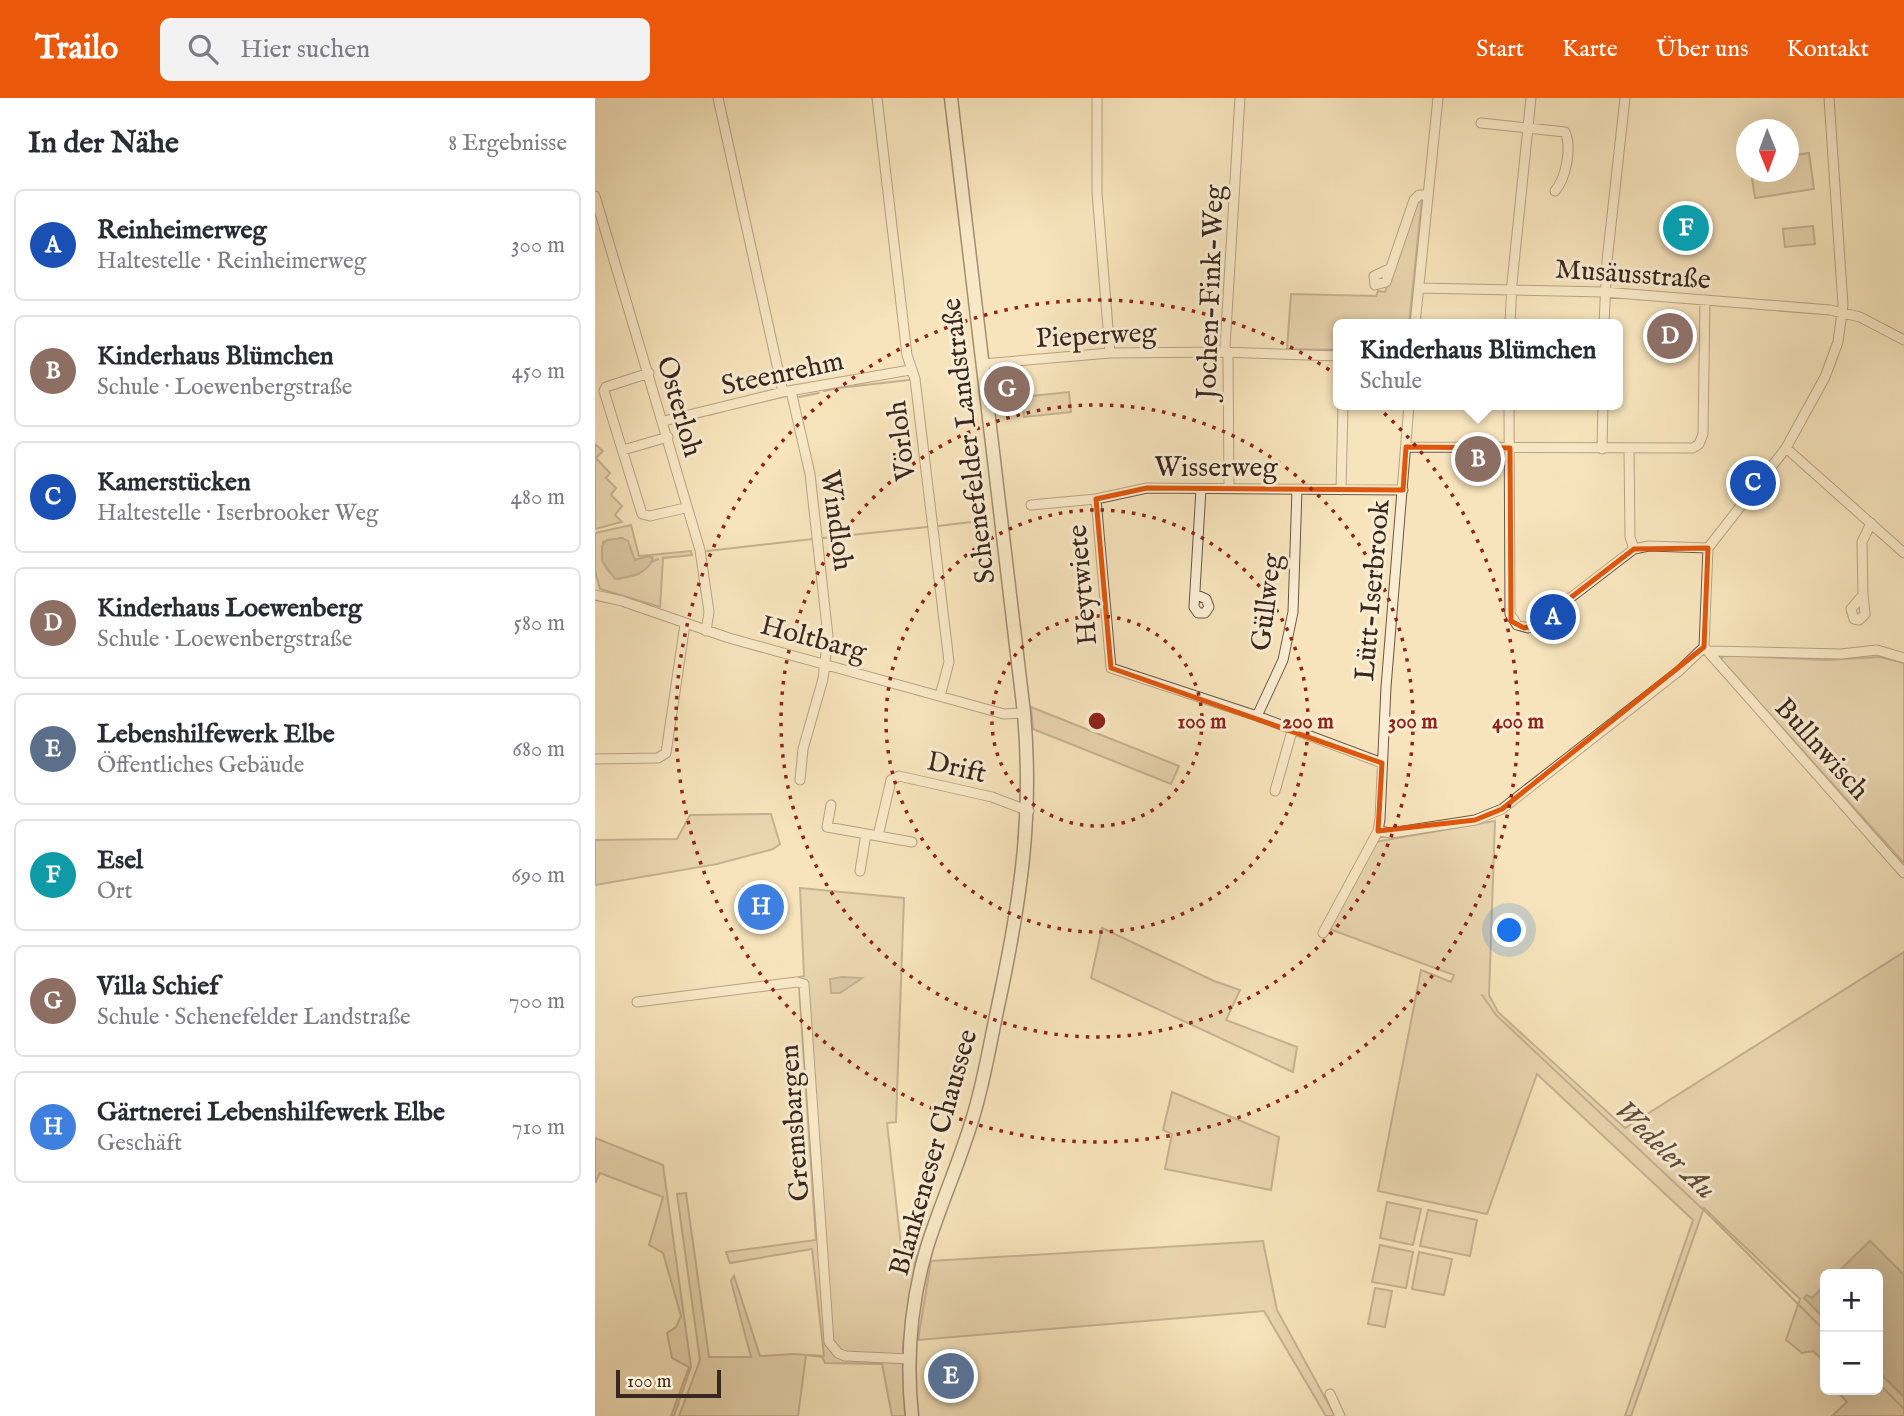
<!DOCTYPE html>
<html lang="de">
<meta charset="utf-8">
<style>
body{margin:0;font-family:"IM FELL English",serif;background:#f2f2f3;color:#2b2b33}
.controls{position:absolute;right:21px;bottom:21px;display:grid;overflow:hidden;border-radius:10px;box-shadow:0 7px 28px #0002}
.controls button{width:63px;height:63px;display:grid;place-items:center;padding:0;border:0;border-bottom:2px solid #e1e1e2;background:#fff;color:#2b2b33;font:35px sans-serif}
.compass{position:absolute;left:1141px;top:21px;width:63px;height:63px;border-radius:50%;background:#fff;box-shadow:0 7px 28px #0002;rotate:179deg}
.scale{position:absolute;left:21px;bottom:18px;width:105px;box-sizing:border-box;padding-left:7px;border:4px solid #3a2720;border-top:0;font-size:19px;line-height:24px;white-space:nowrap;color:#3a2720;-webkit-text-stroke:5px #faedd3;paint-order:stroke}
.you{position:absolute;left:915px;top:833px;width:24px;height:24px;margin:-18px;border:5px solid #fff;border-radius:50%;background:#1a73e8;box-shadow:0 0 0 10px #1a73e833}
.badge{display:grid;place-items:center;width:46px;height:46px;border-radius:50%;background:#ea580c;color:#fff;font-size:23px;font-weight:700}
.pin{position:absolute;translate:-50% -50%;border:4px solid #fff;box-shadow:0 2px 7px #0006}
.popup{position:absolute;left:738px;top:221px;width:290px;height:91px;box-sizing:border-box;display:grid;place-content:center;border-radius:10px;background:#fff;filter:drop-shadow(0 2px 5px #0005);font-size:23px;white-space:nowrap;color:#7c7c81}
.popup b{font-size:26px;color:#2b2b33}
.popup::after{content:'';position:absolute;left:50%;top:100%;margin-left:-14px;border:14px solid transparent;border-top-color:#fff}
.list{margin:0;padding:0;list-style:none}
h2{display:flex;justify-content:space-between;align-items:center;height:91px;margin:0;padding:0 28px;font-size:30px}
h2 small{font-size:23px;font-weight:400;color:#7c7c81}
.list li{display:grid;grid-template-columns:46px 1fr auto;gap:21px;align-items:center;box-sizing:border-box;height:112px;margin:0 14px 14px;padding:0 14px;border:2px solid #e1e1e2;border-radius:10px}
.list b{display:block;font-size:26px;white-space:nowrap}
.list p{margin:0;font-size:23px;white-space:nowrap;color:#7c7c81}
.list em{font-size:23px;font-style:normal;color:#7c7c81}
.icon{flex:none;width:38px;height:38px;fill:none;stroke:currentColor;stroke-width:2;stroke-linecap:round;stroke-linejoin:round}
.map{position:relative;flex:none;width:1309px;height:1318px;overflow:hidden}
header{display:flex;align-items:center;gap:42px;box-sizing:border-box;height:98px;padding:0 35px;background:#ea580c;color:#fff}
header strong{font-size:33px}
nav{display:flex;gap:38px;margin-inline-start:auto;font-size:24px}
.search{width:490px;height:63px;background:#f2f2f3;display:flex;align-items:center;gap:18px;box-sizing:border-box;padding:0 24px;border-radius:10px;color:#7c7c81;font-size:26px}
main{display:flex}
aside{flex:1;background:#fff}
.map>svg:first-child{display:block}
.green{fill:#d7c4a1;stroke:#887660;stroke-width:2;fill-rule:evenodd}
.water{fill:#b7a487;stroke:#85725e;stroke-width:2}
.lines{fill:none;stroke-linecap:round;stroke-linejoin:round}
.stream{stroke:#85725e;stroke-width:2}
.street-casing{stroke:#695647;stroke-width:11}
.secondary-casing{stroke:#3a2720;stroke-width:15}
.street{stroke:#faedd3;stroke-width:9}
.secondary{stroke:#faedd3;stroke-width:12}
.marked{fill:none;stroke:#df560d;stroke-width:5;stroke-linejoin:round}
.ring{fill:none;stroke:#8f2418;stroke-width:3.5;stroke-dasharray:3.5 7}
.labels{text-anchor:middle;stroke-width:6;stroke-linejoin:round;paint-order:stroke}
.street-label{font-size:28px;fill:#3a2720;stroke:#faedd3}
.water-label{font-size:30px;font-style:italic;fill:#604c3f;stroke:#faedd3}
.centre{fill:#8f2418;stroke:#faedd3;stroke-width:3.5}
.ring-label{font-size:21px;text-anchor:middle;font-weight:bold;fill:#8f2418;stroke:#faedd3;stroke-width:6;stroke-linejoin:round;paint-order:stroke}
</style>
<header>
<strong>Trailo</strong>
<div class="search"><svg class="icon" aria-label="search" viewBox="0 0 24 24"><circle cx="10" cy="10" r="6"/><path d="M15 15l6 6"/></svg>Hier suchen</div>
<nav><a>Start</a><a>Karte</a><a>Über uns</a><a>Kontakt</a></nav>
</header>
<main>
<aside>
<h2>In der Nähe<small>8 Ergebnisse</small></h2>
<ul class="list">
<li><span class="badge" style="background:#1a4fb4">A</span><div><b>Reinheimerweg</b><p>Haltestelle · Reinheimerweg</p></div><em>300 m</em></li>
<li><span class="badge" style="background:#8d6e63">B</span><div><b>Kinderhaus Blümchen</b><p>Schule · Loewenbergstraße</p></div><em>450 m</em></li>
<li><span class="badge" style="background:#1a4fb4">C</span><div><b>Kamerstücken</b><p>Haltestelle · Iserbrooker Weg</p></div><em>480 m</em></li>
<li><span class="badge" style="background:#8d6e63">D</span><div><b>Kinderhaus Loewenberg</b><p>Schule · Loewenbergstraße</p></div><em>580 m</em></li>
<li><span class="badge" style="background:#5c6f8a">E</span><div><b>Lebenshilfewerk Elbe</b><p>Öffentliches Gebäude</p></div><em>680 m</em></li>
<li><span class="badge" style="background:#0f9aa8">F</span><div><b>Esel</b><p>Ort</p></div><em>690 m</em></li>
<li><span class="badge" style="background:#8d6e63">G</span><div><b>Villa Schief</b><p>Schule · Schenefelder Landstraße</p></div><em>700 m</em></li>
<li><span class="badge" style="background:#3f7fe0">H</span><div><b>Gärtnerei Lebenshilfewerk Elbe</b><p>Geschäft</p></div><em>710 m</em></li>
</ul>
</aside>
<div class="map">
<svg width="1309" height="1318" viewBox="0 0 1309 1318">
<rect width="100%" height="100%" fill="#f7e4bc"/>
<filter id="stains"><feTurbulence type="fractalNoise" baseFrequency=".00286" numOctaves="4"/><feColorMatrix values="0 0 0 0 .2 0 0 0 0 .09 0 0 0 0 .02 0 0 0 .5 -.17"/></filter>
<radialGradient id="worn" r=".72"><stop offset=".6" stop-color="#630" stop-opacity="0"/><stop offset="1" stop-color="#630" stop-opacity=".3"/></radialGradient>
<path class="green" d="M1214 55 1219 91 1160 100 1156 74H1194V58Z
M824 101H827L814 226H743V252L692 251 696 196 781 198 783 193 790 194Z
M1218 128 1220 146 1190 149 1188 131Z
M474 294 476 314 429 319 427 299Z
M0 346 8 353 1 360 15 375 11 380 21 390 16 397 27 408 20 417 27 424 0 431Z
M36 427 44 458 96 453 97 457 68 460 65 509 5 491 0 473V435ZM27 440 40 462 58 458 44 476 24 481C7 472 7 462 8 444Z
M1131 557 1229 562 1285 559 1309 565V765L1125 561Z
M436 609 584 668 576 686 438 631Z
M176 716 185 746 178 751 122 766 0 787V742L82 741 95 717Z
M900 723 894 897 903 914 1030 1030 1309 854V1177L1275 1143 1241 1176H1230V1187L1217 1200 1212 1197 1209 1200 1230 1221V1264L1218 1253 1207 1255 1191 1242 1205 1201 1109 1110 1036 1318H1030L1098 1122 942 976 892 1116 783 1093 826 872 856 884 859 877 737 832 734 826 780 744Z
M205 790 309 800 301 1024 292 1025 307 1156 321 1158 308 1250 310 1318H297L287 1266 230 1265 227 1259 211 1257 203 1318H84L105 1262 82 1096 91 1095 114 1259H156L136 1183 139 1178 165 1258 199 1256 229 1258 217 1151 135 1165 131 1154 221 1142 204 889V879L209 878Z
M507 830 619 883 645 892 631 922 702 949 698 974 496 880Z
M577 994 684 1039 676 1092 570 1071 577 1036 568 1032Z
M0 1040 68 1067 96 1269 79 1318H76L94 1269 77 1260 72 1235 81 1229 86 1218 68 1155 54 1147 68 1099 5 1075 0 1085Z
M792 1104 826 1111 818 1147 785 1140Z
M833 1112 882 1122 875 1158 825 1148Z
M668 1143 682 1212 740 1318H731L669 1213 323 1242 336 1163Z
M785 1147 818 1154 811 1190 777 1184Z
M824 1154 857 1161 849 1197 817 1191Z
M780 1190 797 1193 790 1229 773 1226Z
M1283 1273 1309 1299V1318H1237L1252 1304 1241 1292H1283Z"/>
<path class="water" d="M27 440 33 443 40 462 53 458 58 461C52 476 35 479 20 481L7 463V448L12 442Z
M247 879 267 880 245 895H236L235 881Z
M1275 1143 1309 1177V1299L1283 1273V1176H1241Z
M1230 1187V1221L1209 1200 1212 1197 1217 1200Z"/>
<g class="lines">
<path class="stream" d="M243 290 314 282
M229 293 239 291
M204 299 224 295
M157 306 191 298
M137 311 152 307
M114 317 128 313
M98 321 108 318
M86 324 92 322
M343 428 393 422
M228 440 332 429
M112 453 218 441
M57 464 63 461
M887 897 901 917 1114 1117 1230 1233
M1283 1285 1309 1311"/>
<defs>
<path id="street" d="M123 0 188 294
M282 0 312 257 320 281 354 564 345 598
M502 0V94L515 255
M886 25 970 34C977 50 971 80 960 93
M0 98 105 452 114 514 111 533
M796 170 779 178 780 187 791 184 819 102 824 97H833
M824 190 1009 194 1235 212 1265 219 1309 242
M820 226 843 0
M915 226 917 185 936 0
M1009 226 1012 163 1030 0
M387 266 515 255 627 254 743 258
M54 275 11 289 9 293 47 416 55 418 90 410
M196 293 215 376 233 538 228 581 208 651 205 682
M914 307 915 516 922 527 933 530 940 527 1039 451 1054 448 1113 450
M69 323 188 294 315 272
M811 349 1098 350 1104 346 1108 336 1110 202
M1191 350 1309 455
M1007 351 1008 307
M1034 351 1035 439 1039 451
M28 352 73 339
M634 390 633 259 630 249 645 0
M746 392 748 307
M501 401 516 570 662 618 787 665
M436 407 501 401 552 390 808 392
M600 496 611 501 614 509 610 515H603L599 509 606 391
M0 497 27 503 134 540 409 616 429 615
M1268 497 1267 444 1276 425
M1268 497 1270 516 1264 522 1259 521 1256 511Z
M1109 549 1309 775
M1114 553 1246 556 1282 552 1309 560
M662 618 688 562 698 514 702 391
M0 661 63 660 71 655 90 526
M680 693 697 633
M236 707 232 729 317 744
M783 733 796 735 880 722 907 711 1084 573 1109 549 1113 450 1191 350 1230 279 1243 244 1248 207 1234 0
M283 738 296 682 304 678 397 699 434 713
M265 773 271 736
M728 835 783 733 785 721 791 589 814 307
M42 904 202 884 209 886 234 1244 243 1255 250 1258 315 1261
M735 1296 745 1318"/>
<path id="secondary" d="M317 1318C311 1262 316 1203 332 1149 346 1105 365 1063 378 1019 390 980 396 939 405 899 426 799 438 718 429 615L356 0"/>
</defs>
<use href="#street" class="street-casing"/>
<use href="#secondary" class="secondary-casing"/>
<use href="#street" class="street"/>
<use href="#secondary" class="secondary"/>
</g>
<path d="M0 0H1309V1318H0ZM811 349 915 350 916 523 929 530 940 527 1039 451 1113 450 1109 549 907 711 880 722 783 733 787 665 516 570 501 401 552 390 808 392Z" fill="#f7e4bc" fill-opacity=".55" fill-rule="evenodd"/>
<path class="marked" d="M811 349 915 350 916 523 929 530 940 527 1039 451 1113 450 1109 549 907 711 880 722 783 733 787 665 516 570 501 401 552 390 808 392Z"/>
<g class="ring">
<circle cx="502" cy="623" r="105"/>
<circle cx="502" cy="623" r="211"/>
<circle cx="502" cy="623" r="316"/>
<circle cx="502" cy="623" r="421"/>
</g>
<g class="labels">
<g class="street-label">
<text transform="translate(1038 175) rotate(4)" y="10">Musäusstraße</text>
<text transform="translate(614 194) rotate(-88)" y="10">Jochen-Fink-Weg</text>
<text transform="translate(501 236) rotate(-3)" y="10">Pieperweg</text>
<text transform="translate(187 274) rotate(-12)" y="10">Steenrehm</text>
<text transform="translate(86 308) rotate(74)" y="10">Osterloh</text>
<text transform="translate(305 343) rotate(-97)" y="10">Vörloh</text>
<text transform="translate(372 343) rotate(-97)" y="10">Schenefelder Landstraße</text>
<text x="621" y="378">Wisserweg</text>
<text transform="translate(243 422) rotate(82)" y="10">Windloh</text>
<text transform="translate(486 487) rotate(-95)" y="10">Heytwiete</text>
<text transform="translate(776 492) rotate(-85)" y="10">Lütt-Iserbrook</text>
<text transform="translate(670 504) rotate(-83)" y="10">Güllweg</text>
<text transform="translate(219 539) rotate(15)" y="10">Holtbarg</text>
<text transform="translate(1228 650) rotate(48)" y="10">Bullnwisch</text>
<text transform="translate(362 668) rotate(13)" y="10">Drift</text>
<text transform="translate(198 1025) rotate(-94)" y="10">Gremsbargen</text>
<text transform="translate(337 1054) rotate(-74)" y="10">Blankeneser Chaussee</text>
</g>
<g class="water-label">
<text transform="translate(1071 1051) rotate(44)" y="10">Wedeler Au</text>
</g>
</g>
<circle cx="502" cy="623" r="10" class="centre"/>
<g class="ring-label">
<text x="607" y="630">100 m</text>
<text x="713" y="630">200 m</text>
<text x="818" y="630">300 m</text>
<text x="923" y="630">400 m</text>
</g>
<rect width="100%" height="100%" filter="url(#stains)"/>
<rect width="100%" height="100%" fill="url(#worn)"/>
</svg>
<div class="controls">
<button>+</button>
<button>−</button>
</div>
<svg class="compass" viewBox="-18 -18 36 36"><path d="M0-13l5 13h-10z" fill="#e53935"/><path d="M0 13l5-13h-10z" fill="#7c7c81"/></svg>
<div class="scale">100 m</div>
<div class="you"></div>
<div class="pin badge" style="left:958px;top:519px;background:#1a4fb4">A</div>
<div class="pin badge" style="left:883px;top:361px;background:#8d6e63">B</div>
<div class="popup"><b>Kinderhaus Blümchen</b>Schule</div>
<div class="pin badge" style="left:1158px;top:385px;background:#1a4fb4">C</div>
<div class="pin badge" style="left:1075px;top:238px;background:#8d6e63">D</div>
<div class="pin badge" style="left:356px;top:1278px;background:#5c6f8a">E</div>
<div class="pin badge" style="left:1091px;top:130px;background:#0f9aa8">F</div>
<div class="pin badge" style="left:412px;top:291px;background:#8d6e63">G</div>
<div class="pin badge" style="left:166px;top:809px;background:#3f7fe0">H</div>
</div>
</main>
